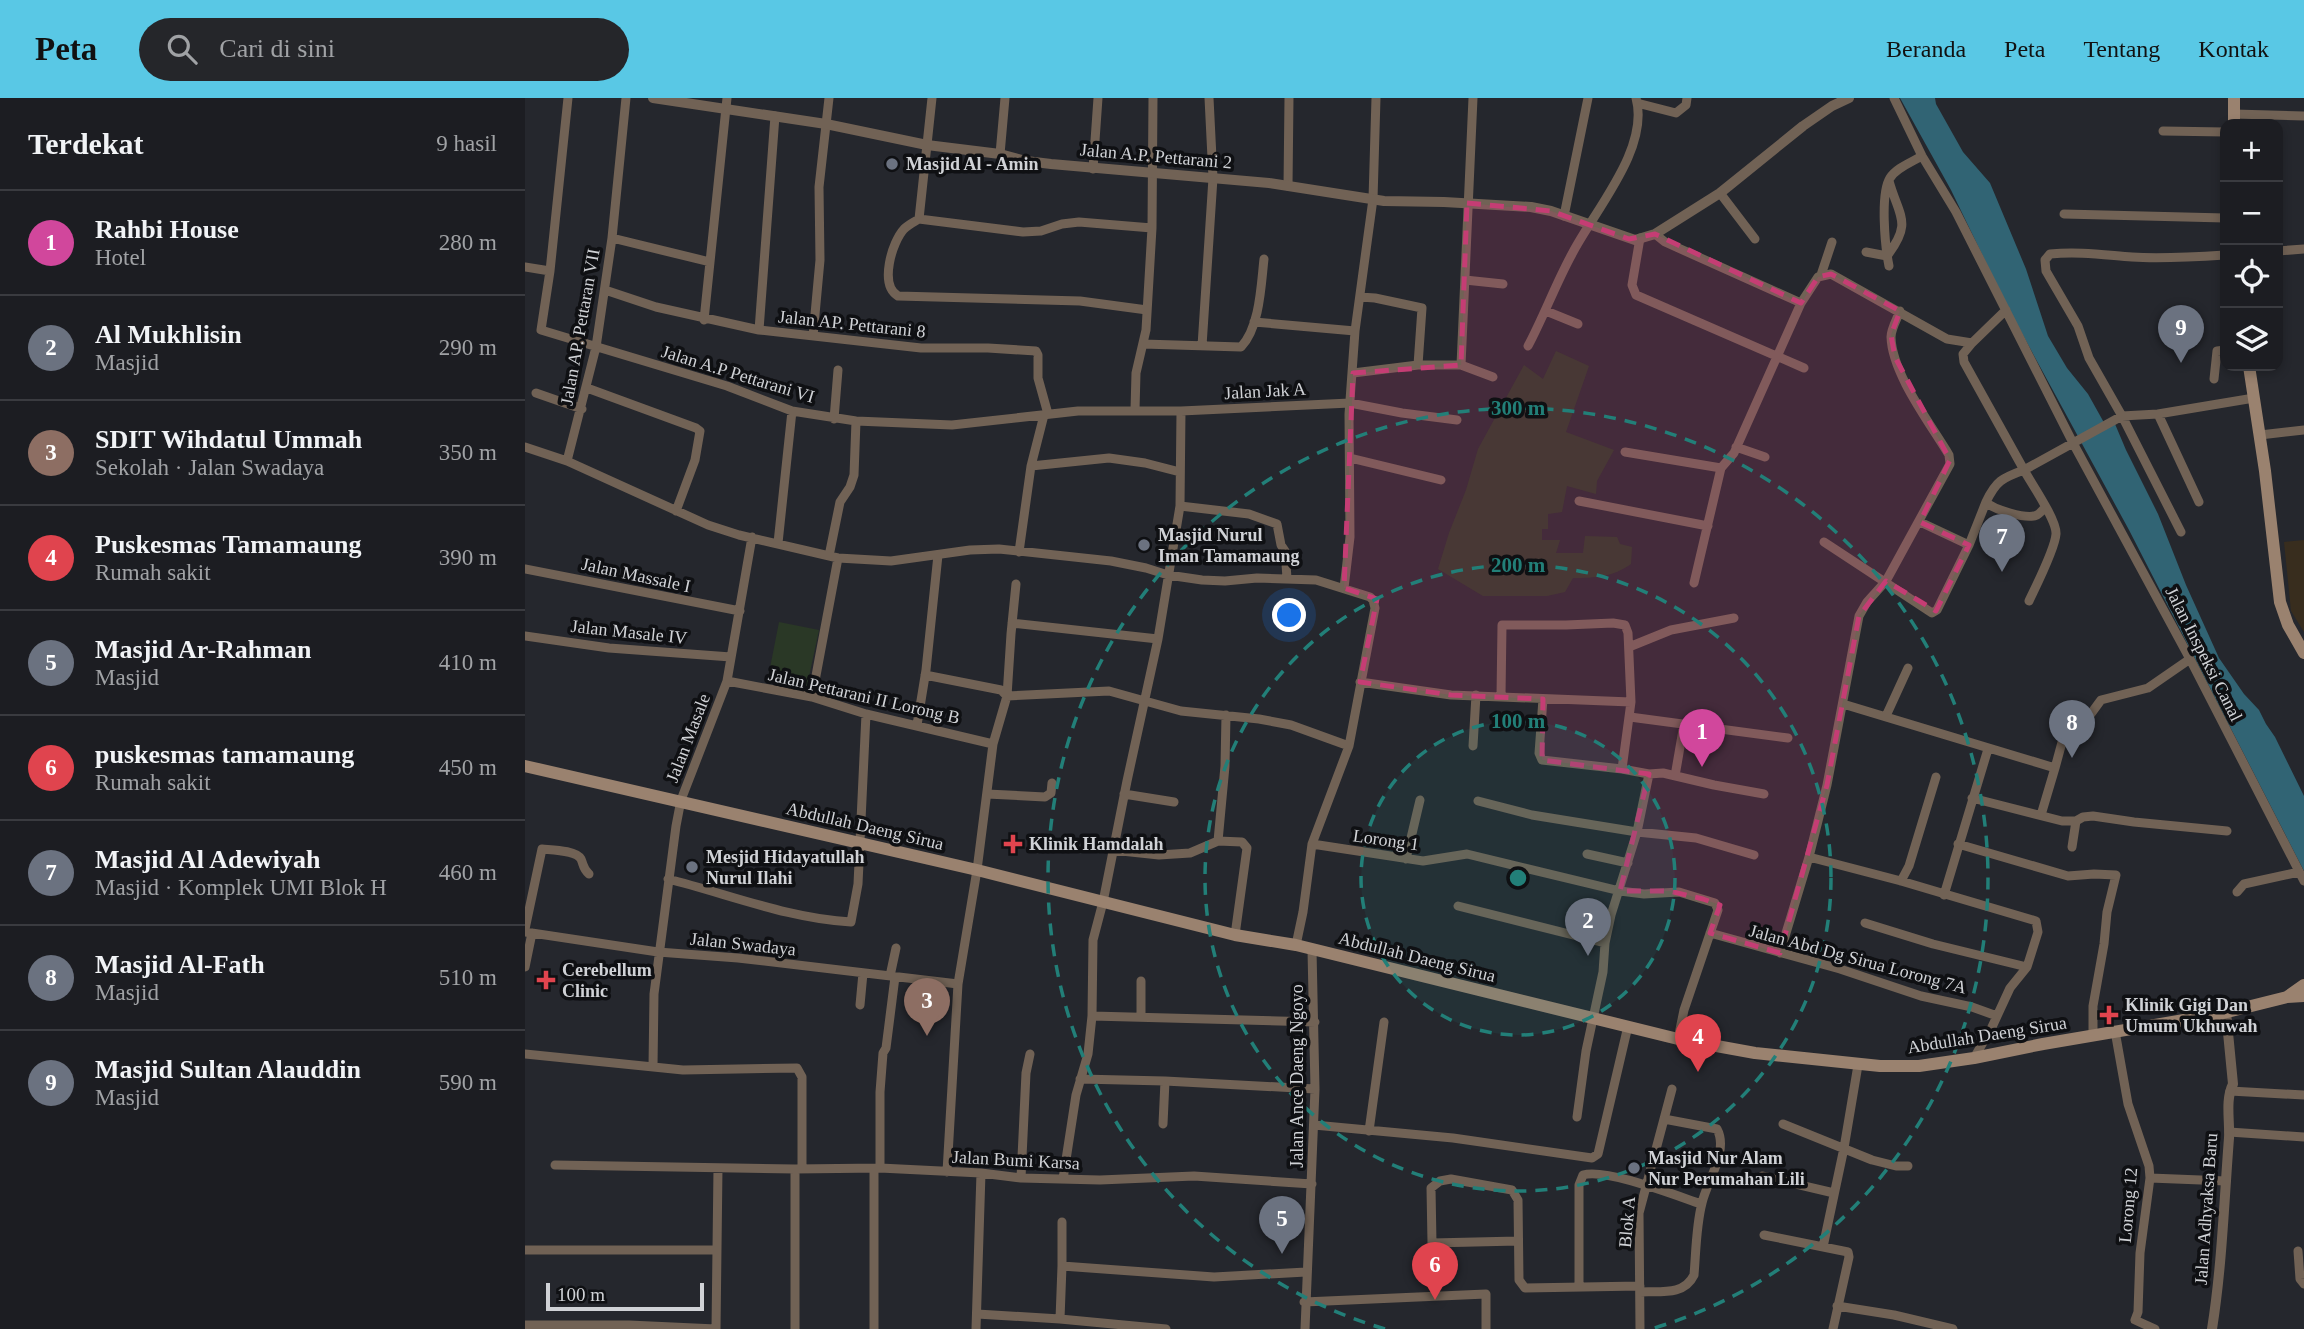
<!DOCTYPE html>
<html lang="id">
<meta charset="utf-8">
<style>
body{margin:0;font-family:Georgia,serif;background:#25262a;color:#f1f3f6}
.controls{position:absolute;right:21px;top:21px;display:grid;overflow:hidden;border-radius:14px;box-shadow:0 4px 10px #0003}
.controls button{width:63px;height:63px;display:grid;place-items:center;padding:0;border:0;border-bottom:2px solid #3a3b40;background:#1c1d22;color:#f1f3f6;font:35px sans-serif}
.scale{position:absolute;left:21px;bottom:18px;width:158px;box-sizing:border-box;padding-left:7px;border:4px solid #d0d2d6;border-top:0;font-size:19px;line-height:24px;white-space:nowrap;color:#d0d2d6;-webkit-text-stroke:5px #0f1013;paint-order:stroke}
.you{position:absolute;left:765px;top:518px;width:24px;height:24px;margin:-18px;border:5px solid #fff;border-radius:50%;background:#1a73e8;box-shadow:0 0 0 10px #1a73e833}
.badge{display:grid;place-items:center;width:46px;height:46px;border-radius:50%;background:#59c8e5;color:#fff;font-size:23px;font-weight:700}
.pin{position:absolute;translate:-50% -58px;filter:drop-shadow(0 2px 4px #0008)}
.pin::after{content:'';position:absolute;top:37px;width:24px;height:21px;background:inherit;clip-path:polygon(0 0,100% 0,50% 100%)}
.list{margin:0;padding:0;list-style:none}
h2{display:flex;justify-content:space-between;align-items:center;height:91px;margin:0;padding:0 28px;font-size:30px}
h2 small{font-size:23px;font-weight:400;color:#a0a2a5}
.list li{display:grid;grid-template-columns:46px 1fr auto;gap:21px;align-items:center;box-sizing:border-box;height:105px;padding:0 28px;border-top:2px solid #3a3b40}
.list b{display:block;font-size:26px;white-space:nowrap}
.list p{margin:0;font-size:23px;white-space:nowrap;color:#a0a2a5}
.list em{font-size:23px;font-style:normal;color:#a0a2a5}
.icon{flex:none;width:38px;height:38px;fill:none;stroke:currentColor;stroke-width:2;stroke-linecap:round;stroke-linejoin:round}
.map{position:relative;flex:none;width:1779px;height:1231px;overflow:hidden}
header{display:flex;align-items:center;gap:42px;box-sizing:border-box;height:98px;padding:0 35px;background:#59c8e5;color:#111}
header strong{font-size:33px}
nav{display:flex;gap:38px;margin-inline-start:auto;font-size:24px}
.search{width:490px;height:63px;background:#25262a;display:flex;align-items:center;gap:18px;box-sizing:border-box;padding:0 24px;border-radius:38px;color:#a0a2a5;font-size:26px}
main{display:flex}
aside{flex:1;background:#1c1d22}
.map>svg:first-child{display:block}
.education{fill:#382d1e}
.green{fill:#2a3826}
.water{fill:#316474}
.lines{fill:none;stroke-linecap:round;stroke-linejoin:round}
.minor{stroke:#716255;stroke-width:9}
.tertiary{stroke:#716255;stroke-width:10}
.secondary{stroke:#9a826f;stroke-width:12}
.marked{fill:#c53d74;fill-opacity:0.2;stroke:#c53d74;stroke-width:5;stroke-dasharray:14 9;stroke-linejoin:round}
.ring{fill:none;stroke:#227f78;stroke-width:3.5;stroke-dasharray:12 9}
.worship-dot{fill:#6b7280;stroke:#0f1013;stroke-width:2.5}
.health-dot{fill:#e0444e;stroke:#0f1013;stroke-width:2.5}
.labels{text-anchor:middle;stroke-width:7;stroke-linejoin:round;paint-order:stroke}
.street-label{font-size:18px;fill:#d0d2d6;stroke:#0f1013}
.poi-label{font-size:18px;font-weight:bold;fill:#d0d2d6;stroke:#0f1013;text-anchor:start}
.centre{fill:#227f78;stroke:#0f1013;stroke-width:3.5}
.ring-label{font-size:21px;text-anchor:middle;font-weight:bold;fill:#227f78;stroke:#0f1013;stroke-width:7;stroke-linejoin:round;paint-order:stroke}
</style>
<header>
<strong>Peta</strong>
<div class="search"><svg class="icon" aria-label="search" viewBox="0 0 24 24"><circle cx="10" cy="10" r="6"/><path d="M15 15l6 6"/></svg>Cari di sini</div>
<nav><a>Beranda</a><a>Peta</a><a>Tentang</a><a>Kontak</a></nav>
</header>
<main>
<aside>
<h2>Terdekat<small>9 hasil</small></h2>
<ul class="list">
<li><span class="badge" style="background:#d1479c">1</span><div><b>Rahbi House</b><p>Hotel</p></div><em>280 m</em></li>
<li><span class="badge" style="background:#6b7280">2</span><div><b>Al Mukhlisin</b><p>Masjid</p></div><em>290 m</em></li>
<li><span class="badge" style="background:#8d6e63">3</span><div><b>SDIT Wihdatul Ummah</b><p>Sekolah · Jalan Swadaya</p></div><em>350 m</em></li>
<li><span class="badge" style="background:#e0444e">4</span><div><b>Puskesmas Tamamaung</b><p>Rumah sakit</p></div><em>390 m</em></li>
<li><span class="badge" style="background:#6b7280">5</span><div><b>Masjid Ar-Rahman</b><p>Masjid</p></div><em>410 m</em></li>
<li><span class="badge" style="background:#e0444e">6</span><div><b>puskesmas tamamaung</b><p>Rumah sakit</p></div><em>450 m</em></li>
<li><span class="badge" style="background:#6b7280">7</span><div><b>Masjid Al Adewiyah</b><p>Masjid · Komplek UMI Blok H</p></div><em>460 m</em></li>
<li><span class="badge" style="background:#6b7280">8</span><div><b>Masjid Al-Fath</b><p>Masjid</p></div><em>510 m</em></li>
<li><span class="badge" style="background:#6b7280">9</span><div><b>Masjid Sultan Alauddin</b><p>Masjid</p></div><em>590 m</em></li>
</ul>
</aside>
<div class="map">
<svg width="1779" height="1231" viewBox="0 0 1779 1231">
<rect width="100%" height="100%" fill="#25272d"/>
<path class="education" d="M1779 442V534L1766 513 1759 444Z"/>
<path class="green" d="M1031 253 1064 268 1041 334 1089 352 1072 383 1071 396 1042 388 1037 414 1023 416V431H1017V442H1035L1031 455H1058L1060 438 1092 439 1095 446 1107 449 1106 466C1088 479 1070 480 1048 480L1040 494 1022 498H958L913 471 924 435 941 392 953 351 999 267 1018 281Z
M254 524 294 532 282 588 243 580Z"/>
<path class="water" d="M1375 0H1410L1411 6 1438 54 1465 85 1501 171 1523 238 1542 270 1563 296 1582 330 1590 326 1601 352 1633 416 1661 487 1694 560 1719 596 1734 612 1741 626 1750 639 1779 698V773L1604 432 1482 208 1426 92Z"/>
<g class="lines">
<path class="minor" d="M43 0 25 173 16 232 202 288 267 313 331 323 427 327 553 313H656L825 305 877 315 932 322
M407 0 394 121 498 134 516 133 537 126 554 124 627 130
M1369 0 1397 58 1431 114 1548 345 1665 561 1779 783
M1112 5 1151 15 1161 7 1162 0
M1709 16 1779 18
M1638 33 1700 34
M475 56 480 0
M568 71 573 0
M763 88 764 0
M1195 95 1230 141
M1539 116 1700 120
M1039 118 1063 0
M394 121C389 124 383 127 379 131 367 144 354 187 373 198L555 203 622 212
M1130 136 1140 144 1276 205 1293 179 1306 176 1422 241 1447 245 1438 256 1439 264 1499 372 1597 318 1633 316
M87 140 185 164
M1115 140 1107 187 1111 197 1279 270
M1753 153 1779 151
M1341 154 1362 158C1388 124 1374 119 1364 83
M1364 168C1360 148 1355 96 1365 80 1371 70 1387 64 1397 58
M0 169 25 173
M1296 177 1307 144
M940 182 978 186
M80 192 131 209 234 232 396 250H463L511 253 513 257V280L523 316
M835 199 850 200 897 210 893 267
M1021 213 1053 226
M179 222 202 0
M729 224 830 233
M234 232 250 18
M288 238 295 162 294 89 304 0
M1447 245 1481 212
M618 246 716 249C735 229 736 187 739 161
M677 248 688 80 684 0
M1003 248C1019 218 1031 185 1047 156 1069 113 1125 51 1111 0
M936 267 968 279
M828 275 893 267H936L948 0
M1689 281 1692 253 1700 252
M62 290 171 330 175 333 170 362 151 413
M11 295 57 311
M610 312 611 275 621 232 627 130 628 0
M309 321 313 272
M1735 337 1779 332
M0 349 42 363 183 427 214 437 313 460 366 463 445 452 474 451 586 463 621 470 643 477 677 482 700 483 732 480 791 482 845 499 848 502 850 510 824 648 787 746 778 814 771 847
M1211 349 1240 359
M1100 354 1196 370
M825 360 916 382
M42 363 71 249 87 140 101 0
M506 368 584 360 620 365 655 374
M1054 403 1183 428
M1674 404 1633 316 1729 300
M655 408 724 416 752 426 756 447 760 453 762 480
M1395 424 1444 447 1461 404
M1656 434 1597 318 1564 260 1553 228 1521 173 1520 162 1525 156C1553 153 1580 157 1607 159 1638 161 1669 159 1700 157
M1299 444 1407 515 1412 512 1444 447
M253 445 267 313
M494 454 506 368 519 317
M304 458 315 404 325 389 329 377 331 323
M0 471 215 513
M1169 485 1196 370 1209 355 1276 205
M819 490 825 439 824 316 830 233 848 101 851 0
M1504 503C1511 488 1530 451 1531 436 1532 422 1506 385 1499 372 1477 380 1471 383 1461 404 1467 411 1502 422 1512 417 1514 416 1519 411 1520 409
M487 525 633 541
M0 538 84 550 206 559
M1104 549 1146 532 1209 520
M400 577 476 592 482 598 584 593 656 613 734 621 766 627 824 648
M202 583 287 599 341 616 468 646
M835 584 926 597 1106 604
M976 598 977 527H1041L1088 525 1100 527 1103 535 1106 604 1097 671 1017 662 1014 655 1018 601
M287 599 313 460
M1318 606 1530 670 1516 717
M701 617 700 668 693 743 717 744 722 750 710 837
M1361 618 1383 570
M1105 619 1263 640
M392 627 401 572 413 457
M948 648 951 597
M1530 670 1539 637 1549 627 1565 617 1576 602 1623 590 1665 561
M1097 671 1124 676 1138 675 1189 687 1239 696
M1150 678 1159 626
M462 696 520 699 526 695 527 685
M599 696 649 704
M1447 700 1537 723H1551L1558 719 1568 718 1609 724 1702 733
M953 703 1007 717 1112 734 1171 740 1229 757
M787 746 898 763 942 756 1095 793 1119 796 1154 794 1190 805 1193 812 1159 912 1153 941
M1433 746 1543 778 1569 776 1591 777 1582 814 1579 846 1568 908V938
M1547 749 1551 723
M587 752 634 757 665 755 693 743
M1062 756 1103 765
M1284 759 1376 783 1511 823 1513 834 1502 869 1485 890 1467 929 1449 960
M881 761 895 702
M143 781C203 796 265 821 326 824L333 786 341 616
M1376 783 1384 768 1411 679
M1712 794 1719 786 1774 774
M1419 797 1463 651
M933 808 1080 845
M1340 825 1408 846 1502 869
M0 831 17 751C27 752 51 752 56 761 59 768 58 771 64 776
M0 834 133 854 213 860 433 886
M1185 835 1315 871 1396 898 1447 909 1472 918
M1255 855 1284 759 1302 687 1334 518 1342 504 1361 483 1425 366 1424 357C1405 325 1367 276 1366 239 1366 231 1372 221 1375 213
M0 869 7 835
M365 878 371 850
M335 907 338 875
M567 918 790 924
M616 919V883
M1590 933 1603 1006 1624 1068 1625 1080 1615 1155 1613 1214 1610 1222 1630 1231
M0 956 158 972 272 970 277 979V1071
M128 969 129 896 151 728 156 702 202 583 227 439
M555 981 640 983 790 991
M1705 993 1779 997
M1052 1019 1061 953 1078 874 1080 845 1086 817 1112 734 1124 676
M638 1026 640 983
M1258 1026 1347 1062 1371 1068H1383
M789 1027 928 1040 1067 1060 1073 1056 1103 928
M844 1033 859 924
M1704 1034 1779 1039
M30 1067 270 1071 355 1070 456 1075 496 1080 575 1082 669 1078 787 1086
M355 1070V994L358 955 361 950 370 879
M270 1071V1231
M349 1071V1231
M422 1074 433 886 452 772 468 646 482 598 486 536 491 486
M1237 1078 1309 1095
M496 1080 501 975 505 956
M1625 1080 1701 1083
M538 1081 551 997 563 956 567 918 568 842 578 804 602 683 633 541 655 408 656 313
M1239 1137 1323 1154 1324 1159 1308 1231
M993 1143 907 1145 906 1090 915 1083 926 1081 987 1092 993 1102 994 1182 1000 1190 1115 1188
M1298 1149 1319 1050 1333 967
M0 1152H192
M1773 1153 1775 1181 1779 1186
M537 1168V1124
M1054 1189V1087L1058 1077C1081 1070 1152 1098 1176 1106
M1115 1194C1135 1193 1159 1198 1169 1177 1171 1154 1171 1128 1177 1105 1182 1083 1204 1053 1192 1031L1139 1021
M779 1204 961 1196V1231
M1312 1208 1369 1217 1428 1231
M452 1216 535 1221 537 1168 689 1179 781 1174
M535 1221 641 1231
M0 1227H104L191 1231
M191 1231 193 1070
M451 1231 456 1075
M780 1231 790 991 787 852
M1115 1231 1114 1115 1147 991"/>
<path class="tertiary" d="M128 0 301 26 402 47 475 56 501 63 526 66 744 85 859 103 919 104 1006 109 1026 113 1110 142 1130 136 1195 95 1278 28 1307 8 1324 0
M1687 1231C1697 1168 1699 1104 1704 1040 1705 1023 1700 1002 1708 986L1701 914"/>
<path class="secondary" d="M1709 0V26
M1724 268 1740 373 1755 504 1763 527 1779 555
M0 668 452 772 710 837 771 847 1153 941 1230 955 1355 968H1394L1449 960 1518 946 1694 916 1762 899 1779 887
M1762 899 1779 898"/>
</g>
<path class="marked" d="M942 105 1026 113 1104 141 1130 136 1276 205 1293 179 1306 176 1375 213 1366 237 1370 259 1425 362 1395 424 1444 447 1411 513 1361 483 1334 518 1302 687 1255 855 1185 835 1195 807 1178 801 1144 793H1095L1124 676 1017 662 1018 601 926 597 835 584 852 501 819 490 828 275 936 267Z"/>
<circle cx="993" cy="780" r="157" fill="#227f78" fill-opacity=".12"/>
<g class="ring">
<circle cx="993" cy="780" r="157"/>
<circle cx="993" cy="780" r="313"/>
<path d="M860 1231A470 470 0 1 1 1126 1231"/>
</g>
<g class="worship-dot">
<circle cx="367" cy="66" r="7"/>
<circle cx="619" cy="447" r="7"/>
<circle cx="167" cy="769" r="7"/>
<circle cx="1109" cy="1070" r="7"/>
</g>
<g class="health-dot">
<path d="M484.5 735.5h7v7h7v7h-7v7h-7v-7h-7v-7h7z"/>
<path d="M17.5 871.5h7v7h7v7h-7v7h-7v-7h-7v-7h7z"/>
<path d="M1580.5 906.5h7v7h7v7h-7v7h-7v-7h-7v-7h7z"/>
</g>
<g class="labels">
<g class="street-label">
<text transform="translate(631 58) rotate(5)" y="6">Jalan A.P. Pettarani 2</text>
<text transform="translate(327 226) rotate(6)" y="6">Jalan AP. Pettarani 8</text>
<text transform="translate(55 229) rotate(-80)" y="6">Jalan AP. Pettaran VII</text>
<text transform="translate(213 276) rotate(17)" y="6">Jalan A.P Pettarani VI</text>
<text transform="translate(740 293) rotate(-3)" y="6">Jalan Jak A</text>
<text transform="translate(111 477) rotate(12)" y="6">Jalan Massale I</text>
<text transform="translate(104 534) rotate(6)" y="6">Jalan Masale IV</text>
<text transform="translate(1679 556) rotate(63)" y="6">Jalan Inspeksi Canal</text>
<text transform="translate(339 598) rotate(13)" y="6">Jalan Pettarani II Lorong B</text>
<text transform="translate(163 640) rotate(-69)" y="6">Jalan Masale</text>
<text transform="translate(340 728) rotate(13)" y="6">Abdullah Daeng Sirua</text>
<text transform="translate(861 742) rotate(8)" y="6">Lorong 1</text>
<text transform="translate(218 846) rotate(6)" y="6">Jalan Swadaya</text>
<text transform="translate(892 859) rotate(14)" y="6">Abdullah Daeng Sirua</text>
<text transform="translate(1333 861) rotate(15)" y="6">Jalan Abd Dg Sirua Lorong 7A</text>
<text transform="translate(1462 937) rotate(-9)" y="6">Abdullah Daeng Sirua</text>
<text transform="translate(772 978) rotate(-90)" y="6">Jalan Ance Daeng Ngoyo</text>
<text transform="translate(491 1062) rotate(3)" y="6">Jalan Bumi Karsa</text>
<text transform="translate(1603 1107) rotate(-85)" y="6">Lorong 12</text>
<text transform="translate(1681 1111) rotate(-86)" y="6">Jalan Adhyaksa Baru</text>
<text transform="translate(1102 1124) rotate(-85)" y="6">Blok A</text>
</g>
<g class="poi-label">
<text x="381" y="72">Masjid Al - Amin</text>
<text x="633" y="443">Masjid Nurul<tspan x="633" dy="21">Iman Tamamaung</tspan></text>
<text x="504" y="752">Klinik Hamdalah</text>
<text x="181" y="765">Mesjid Hidayatullah<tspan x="181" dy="21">Nurul Ilahi</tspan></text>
<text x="37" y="878">Cerebellum<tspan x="37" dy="21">Clinic</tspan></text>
<text x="1600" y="913">Klinik Gigi Dan<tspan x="1600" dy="21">Umum Ukhuwah</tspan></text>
<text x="1123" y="1066">Masjid Nur Alam<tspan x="1123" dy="21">Nur Perumahan Lili</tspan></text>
</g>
</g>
<circle cx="993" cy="780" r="10" class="centre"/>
<g class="ring-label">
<text x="993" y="317">300 m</text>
<text x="993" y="474">200 m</text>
<text x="993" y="630">100 m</text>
</g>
</svg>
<div class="controls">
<button>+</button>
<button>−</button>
<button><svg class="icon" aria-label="locate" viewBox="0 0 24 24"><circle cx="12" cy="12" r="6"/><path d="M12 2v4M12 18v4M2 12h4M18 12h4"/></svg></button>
<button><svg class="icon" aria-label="layers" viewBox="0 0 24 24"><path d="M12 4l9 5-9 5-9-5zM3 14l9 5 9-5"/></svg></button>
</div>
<div class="scale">100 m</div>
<div class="you"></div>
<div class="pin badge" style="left:1177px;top:669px;background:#d1479c">1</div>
<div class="pin badge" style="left:1063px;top:858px;background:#6b7280">2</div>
<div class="pin badge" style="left:402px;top:938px;background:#8d6e63">3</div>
<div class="pin badge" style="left:1173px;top:974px;background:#e0444e">4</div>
<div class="pin badge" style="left:757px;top:1156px;background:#6b7280">5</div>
<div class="pin badge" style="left:910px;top:1202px;background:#e0444e">6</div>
<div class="pin badge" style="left:1477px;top:474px;background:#6b7280">7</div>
<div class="pin badge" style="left:1547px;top:660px;background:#6b7280">8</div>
<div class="pin badge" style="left:1656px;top:265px;background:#6b7280">9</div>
</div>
</main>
